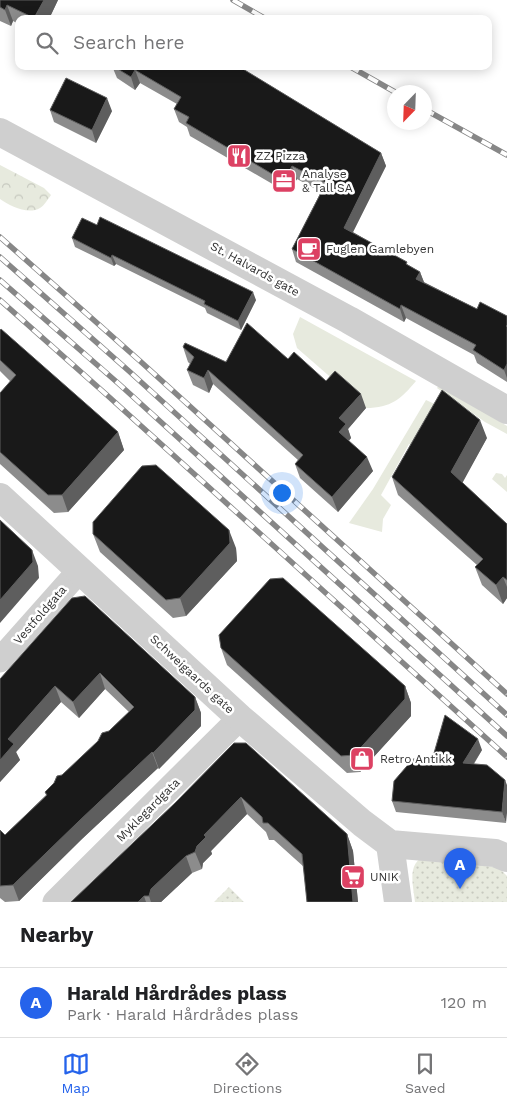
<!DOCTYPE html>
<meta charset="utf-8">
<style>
body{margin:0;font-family:"Work Sans",sans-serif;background:#f6f6f6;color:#202124}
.compass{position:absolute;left:387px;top:85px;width:45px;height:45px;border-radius:50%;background:#fff;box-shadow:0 2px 12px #0003;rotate:203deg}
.you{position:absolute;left:281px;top:492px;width:18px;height:18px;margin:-12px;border:4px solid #fff;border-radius:50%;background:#1a73e8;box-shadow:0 0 0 8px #1a73e833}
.badge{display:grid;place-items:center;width:32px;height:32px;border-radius:50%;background:#2563eb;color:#fff;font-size:16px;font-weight:700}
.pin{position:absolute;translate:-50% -41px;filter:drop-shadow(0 1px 2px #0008)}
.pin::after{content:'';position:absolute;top:26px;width:18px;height:15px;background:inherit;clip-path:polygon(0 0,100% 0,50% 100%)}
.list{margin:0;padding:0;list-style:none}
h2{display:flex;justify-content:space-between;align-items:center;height:65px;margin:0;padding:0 20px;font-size:21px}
h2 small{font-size:16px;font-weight:400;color:#757577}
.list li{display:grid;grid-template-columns:32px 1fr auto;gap:15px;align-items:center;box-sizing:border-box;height:70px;padding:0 20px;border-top:1px solid #e0e0e0}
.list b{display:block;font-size:19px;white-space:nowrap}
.list p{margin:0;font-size:16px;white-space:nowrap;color:#757577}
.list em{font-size:16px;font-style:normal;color:#757577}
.icon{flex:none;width:28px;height:28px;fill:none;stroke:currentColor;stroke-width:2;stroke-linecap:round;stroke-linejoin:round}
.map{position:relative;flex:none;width:507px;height:902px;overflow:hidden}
.search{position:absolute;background:#fff;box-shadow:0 2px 12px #0003;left:15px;right:15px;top:15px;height:55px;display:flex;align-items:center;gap:12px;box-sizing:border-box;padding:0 18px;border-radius:10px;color:#757577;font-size:19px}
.sheet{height:135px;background:#fff}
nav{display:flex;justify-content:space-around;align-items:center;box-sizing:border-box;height:70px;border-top:1px solid #e0e0e0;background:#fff;font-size:14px;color:#757577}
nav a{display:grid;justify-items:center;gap:2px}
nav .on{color:#2563eb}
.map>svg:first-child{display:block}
.green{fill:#e7eade}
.forest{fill:url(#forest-crowns)}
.park{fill:url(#park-dots)}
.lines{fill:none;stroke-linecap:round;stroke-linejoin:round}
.minor{stroke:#cfcfcf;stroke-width:25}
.tertiary{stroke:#cfcfcf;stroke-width:28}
.rail-casing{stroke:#878787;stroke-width:5.5}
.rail{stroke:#fff;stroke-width:4;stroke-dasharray:11;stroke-linecap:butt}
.wall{fill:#8c8c8c}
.shaded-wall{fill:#5e5e5e}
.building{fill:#191919;stroke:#5e5e5e}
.labels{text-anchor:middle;stroke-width:5;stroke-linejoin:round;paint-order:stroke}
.poi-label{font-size:12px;fill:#323232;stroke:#fff;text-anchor:start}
.street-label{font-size:12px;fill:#323232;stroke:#fff}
</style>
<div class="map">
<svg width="507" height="902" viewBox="0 0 507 902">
<defs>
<pattern id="forest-crowns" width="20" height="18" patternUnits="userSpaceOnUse" patternTransform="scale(1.25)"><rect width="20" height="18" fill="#e7eade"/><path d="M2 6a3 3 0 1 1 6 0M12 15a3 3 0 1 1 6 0" fill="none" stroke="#c7c9bf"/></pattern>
<pattern id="park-dots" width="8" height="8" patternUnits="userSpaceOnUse" patternTransform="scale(1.25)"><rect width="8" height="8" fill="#e7eade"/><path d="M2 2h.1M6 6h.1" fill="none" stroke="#c7c9bf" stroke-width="1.8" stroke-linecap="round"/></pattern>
</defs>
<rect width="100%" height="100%" fill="#fff"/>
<path class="green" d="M300 317 416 381C401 399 391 408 366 408L297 348 293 334Z
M439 385 507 426V434L485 422 437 388Z
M426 400 441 407 419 449 409 444 381 495 391 505 383 519 382 532 349 523 373 489Z
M496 473 502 474 505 478 507 475V492L492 479Z"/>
<path class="forest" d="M0 165 44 188 51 195C48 199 44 206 40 208 28 215 10 206 0 199Z"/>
<path class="park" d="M428 855 499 868 507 876V902H415C413 884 406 861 428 855Z
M229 887 244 902H214Z"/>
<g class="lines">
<path class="minor" d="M0 660 80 570
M55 902 240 718"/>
<path class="tertiary" d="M0 132 349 320 507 410
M0 497 240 718 362 823 390 844
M390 844 495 853 507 858
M390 844 398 902"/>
<defs>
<path id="rail" d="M233 0 266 19
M349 66 395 92
M424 109 507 155
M0 237 140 361 507 694
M0 257 130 372 507 715
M0 280 119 384 507 736
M0 300 108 396 507 757"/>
</defs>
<use href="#rail" class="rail-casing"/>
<use href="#rail" class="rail"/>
</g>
<path class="wall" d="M0 0H58L49 19H19V24L13 21 11 26 0 21Z
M112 66H238L381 153 386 166 353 232 420 272 424 282 477 309 507 316V382L477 363 474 355 406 318 404 322 296 262 292 249 321 192 297 179 288 193 190 136 187 127 179 122 174 109 177 104 140 83 135 90 117 78Z
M50 110 112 111 96 143 54 122Z
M72 238 256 300 241 330 207 313 205 308 116 264 114 266 75 247Z
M0 330 118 432 124 450 68 512 54 513 0 464V393L10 381 0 371Z
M183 347 226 362 288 359 326 381 366 408 348 429 351 438 349 441 373 471 338 512 300 478 295 464 298 460 213 384 209 393 193 385 187 370 190 364 188 362Z
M487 438 462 482 507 524V598L503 604 482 585 475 567 477 565 398 495 392 477Z
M93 534 236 548 237 561 186 616 173 618 100 552Z
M72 598 195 697 201 713V726L159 769 158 768 83 838 19 901 5 902 0 898V830L5 835 46 795 45 792 129 712 105 689 79 718 61 702 16 752 20 760 0 782V679Z
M221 648 405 686 411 703V716L360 772 347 773 227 665Z
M234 743 347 834 353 851 358 902H307L304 867 274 840H269L266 832 247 814 211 851 212 854 203 863 202 869 192 873 161 902H71L175 803Z
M482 750 474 764 487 765 506 823 396 812 392 801 432 760Z"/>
<path class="shaded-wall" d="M44 0H58L49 19H34Z
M7 5 13 21 11 26 5 10Z
M135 70 140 83 135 90 131 77Z
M107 98 112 111 96 143 92 130Z
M381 153 386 166 349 240 344 228Z
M292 166 297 179 288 193 284 181Z
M112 255 116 264 114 266 111 258Z
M420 272 425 285 416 279Z
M253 292 256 300 241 330 238 321Z
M401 305 406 318 404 322 400 309Z
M507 364V378L504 370Z
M208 370 213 384 209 393 204 378Z
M361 394 366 408 348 429 351 438 344 446 339 432V418Z
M480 420 487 438 458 491 451 472Z
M118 432 124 450 68 512 62 495Z
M367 457 373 471 338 512 332 497Z
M229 530 236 548 237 561 186 616 180 598Z
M32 550 38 566 39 578 0 623V600Z
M503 577 507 587V598L503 604 496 585Z
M100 673 105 689 79 718 73 702Z
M55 686 61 702 16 752 20 760 0 782V760L8 739Z
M405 686 411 703V716L360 772 354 755Z
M195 697 201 713V726L159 769 153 753Z
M478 739 482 750 467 774 463 763Z
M152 752 158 768 83 838 19 901 13 885 78 822Z
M505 780 507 785V813L506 823 502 812Z
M241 797 247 814 211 851 212 854 203 863 202 869 195 852 197 846 204 835Z
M347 834 353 851 358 902H353Z
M186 856 192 873 161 902H151L149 896 151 889Z
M144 896 146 902H138Z"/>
<path class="building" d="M0 0H44L34 18 7 5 5 10 0 7Z
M113 66H238L381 153 344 228 407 262 406 264 420 272 416 279 477 309 480 302 507 316V325L506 326 507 327V364L504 370 473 350 476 345 401 305 400 309 292 249 326 183 292 166 284 181 186 123 189 117 174 109 181 97 135 70 131 77Z
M66 78 107 98 92 130 50 110Z
M100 217 253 292 238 321 204 304 205 301 112 255 111 258 72 238 82 218 97 225Z
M247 323 288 359 294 352 326 381 335 371 361 394 339 418 346 424 339 432 367 457 332 497 295 464 303 455 208 370 204 378 187 370 194 357 183 347 185 343 226 362Z
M1 329 118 432 62 495H48L0 452V393L16 375 0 360V330Z
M442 390 480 420 451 472 507 524V580L503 577 496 585 475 567 483 559 392 477Z
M156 465 229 530 230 543 180 598 166 600 93 534V522L142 466Z
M0 520 32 550 33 562 0 600Z
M283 578 405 686V699L354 755 341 756 221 648 219 635 270 579Z
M85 596 195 697V710L153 753 152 752 78 822 13 885 0 886V830L5 835 47 795 45 792 54 783 57 776 62 775 98 741 102 733 109 731 134 707 100 673 73 702 55 686 8 739 14 744 0 760V679L72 598Z
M445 715 478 739 463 763 487 765 505 780 502 812 392 801 394 781 413 759 432 760Z
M234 743H246L347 834 353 902H307L302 854 268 823H263L262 817 241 797 204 835 206 837 197 846 195 852 186 856 151 889 149 896H144L138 902H71L175 803Z"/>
<defs>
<symbol id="restaurant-square" viewBox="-11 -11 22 22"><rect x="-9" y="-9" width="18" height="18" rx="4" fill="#dc4163" stroke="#fff"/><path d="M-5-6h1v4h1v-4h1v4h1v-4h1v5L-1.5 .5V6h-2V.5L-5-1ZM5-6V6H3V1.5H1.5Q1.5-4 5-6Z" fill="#fff"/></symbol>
<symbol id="office-square" viewBox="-11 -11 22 22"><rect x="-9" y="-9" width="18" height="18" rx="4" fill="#dc4163" stroke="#fff"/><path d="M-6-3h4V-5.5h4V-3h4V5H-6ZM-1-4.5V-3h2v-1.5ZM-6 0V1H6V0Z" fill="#fff"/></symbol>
<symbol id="cafe-square" viewBox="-11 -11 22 22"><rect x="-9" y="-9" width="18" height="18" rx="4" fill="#dc4163" stroke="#fff"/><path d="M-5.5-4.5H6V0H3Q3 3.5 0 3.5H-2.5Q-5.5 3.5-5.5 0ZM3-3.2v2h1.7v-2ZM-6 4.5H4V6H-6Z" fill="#fff"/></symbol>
<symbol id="shop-square" viewBox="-11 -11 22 22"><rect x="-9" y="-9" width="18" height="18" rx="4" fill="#dc4163" stroke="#fff"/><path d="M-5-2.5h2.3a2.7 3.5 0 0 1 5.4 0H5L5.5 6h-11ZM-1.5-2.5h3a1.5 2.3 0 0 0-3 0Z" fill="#fff"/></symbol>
<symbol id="supermarket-square" viewBox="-11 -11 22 22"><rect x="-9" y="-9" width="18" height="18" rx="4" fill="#dc4163" stroke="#fff"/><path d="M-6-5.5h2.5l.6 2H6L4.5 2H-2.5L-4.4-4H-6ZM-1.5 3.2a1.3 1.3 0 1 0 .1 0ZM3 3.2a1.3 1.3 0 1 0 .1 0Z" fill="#fff"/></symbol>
</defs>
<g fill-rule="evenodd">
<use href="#restaurant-square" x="225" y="142" width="28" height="28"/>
<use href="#office-square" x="270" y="167" width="28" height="28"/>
<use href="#cafe-square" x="295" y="235" width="28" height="28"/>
<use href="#shop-square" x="348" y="745" width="28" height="28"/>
<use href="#supermarket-square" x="339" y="863" width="28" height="28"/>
</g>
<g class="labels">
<g class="poi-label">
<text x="256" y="160">ZZ Pizza</text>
<text x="302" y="178">Analyse<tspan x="302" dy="14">&amp; Tall SA</tspan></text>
<text x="326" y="253">Fuglen Gamlebyen</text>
<text x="380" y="763">Retro Antikk</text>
<text x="370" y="881">UNIK</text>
</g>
<g class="street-label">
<text transform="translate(255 269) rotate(29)" y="4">St. Halvards gate</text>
<text transform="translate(40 615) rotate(-49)" y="4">Vestfoldgata</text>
<text transform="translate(192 674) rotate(43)" y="4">Schweigaards gate</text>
<text transform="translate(148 810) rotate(-45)" y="4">Myklegardgata</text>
</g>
</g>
</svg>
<svg class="compass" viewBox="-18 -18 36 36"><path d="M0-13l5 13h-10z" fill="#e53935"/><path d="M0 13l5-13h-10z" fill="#757577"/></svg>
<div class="you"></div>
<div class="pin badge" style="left:460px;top:889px">A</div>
<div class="search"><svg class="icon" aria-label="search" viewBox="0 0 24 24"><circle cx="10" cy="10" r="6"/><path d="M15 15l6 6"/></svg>Search here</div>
</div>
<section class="sheet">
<h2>Nearby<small></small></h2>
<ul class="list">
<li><span class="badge">A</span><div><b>Harald Hårdrådes plass</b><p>Park · Harald Hårdrådes plass</p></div><em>120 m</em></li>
</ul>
</section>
<nav>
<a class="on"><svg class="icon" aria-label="map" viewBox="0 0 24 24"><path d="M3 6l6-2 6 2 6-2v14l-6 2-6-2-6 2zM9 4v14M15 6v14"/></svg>Map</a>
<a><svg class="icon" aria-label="directions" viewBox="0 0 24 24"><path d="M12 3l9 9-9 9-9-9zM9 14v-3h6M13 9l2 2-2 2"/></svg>Directions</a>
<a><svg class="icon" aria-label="saved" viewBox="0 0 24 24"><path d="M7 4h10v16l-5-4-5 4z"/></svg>Saved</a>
</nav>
